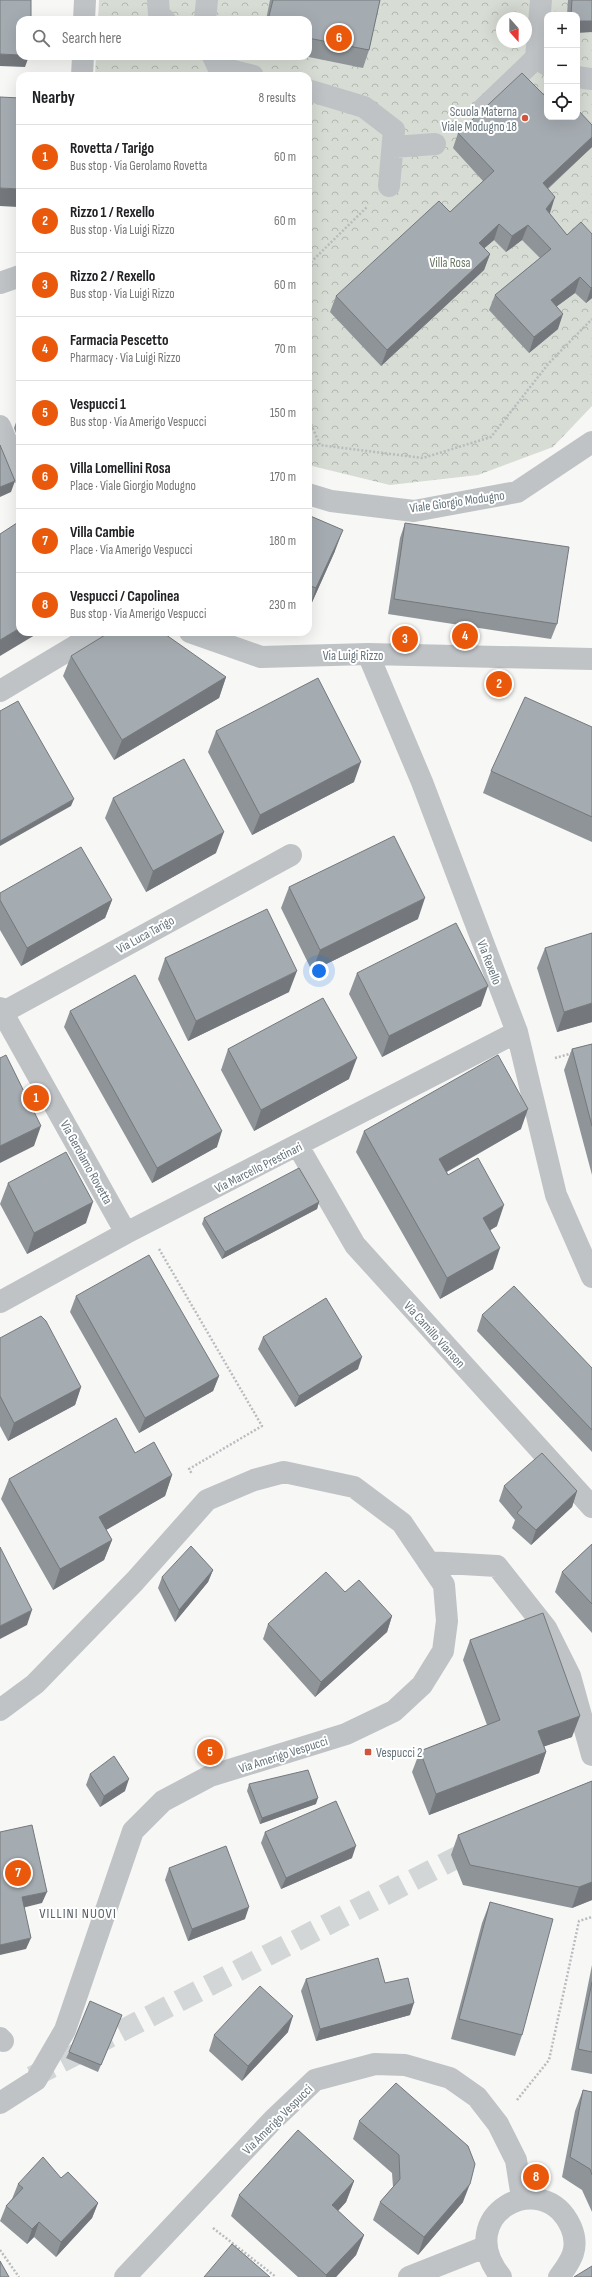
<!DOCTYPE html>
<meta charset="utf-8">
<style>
body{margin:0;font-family:"Sofia Sans Condensed",sans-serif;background:#f2f2f2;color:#202124}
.controls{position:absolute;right:12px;top:12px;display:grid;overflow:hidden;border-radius:8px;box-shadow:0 4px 16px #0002}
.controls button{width:36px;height:36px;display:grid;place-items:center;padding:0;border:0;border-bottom:1px solid #e0e0e0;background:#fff;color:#202124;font:20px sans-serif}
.compass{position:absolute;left:496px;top:12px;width:36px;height:36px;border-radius:50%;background:#fff;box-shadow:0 4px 16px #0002;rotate:159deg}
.you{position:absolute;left:319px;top:971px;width:14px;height:14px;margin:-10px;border:3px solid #fff;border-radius:50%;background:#1a73e8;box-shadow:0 0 0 6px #1a73e833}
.badge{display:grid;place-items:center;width:26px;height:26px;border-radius:50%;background:#ea580c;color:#fff;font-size:13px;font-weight:700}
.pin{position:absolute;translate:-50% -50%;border:2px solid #fff;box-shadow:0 1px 4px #0006}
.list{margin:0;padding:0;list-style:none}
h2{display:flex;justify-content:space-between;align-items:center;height:52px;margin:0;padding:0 16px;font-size:17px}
h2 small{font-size:13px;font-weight:400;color:#757577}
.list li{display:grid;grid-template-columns:26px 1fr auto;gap:12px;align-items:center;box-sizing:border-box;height:64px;padding:0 16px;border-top:1px solid #e0e0e0}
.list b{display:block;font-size:15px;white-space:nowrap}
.list p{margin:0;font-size:13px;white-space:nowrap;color:#757577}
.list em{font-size:13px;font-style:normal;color:#757577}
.icon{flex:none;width:22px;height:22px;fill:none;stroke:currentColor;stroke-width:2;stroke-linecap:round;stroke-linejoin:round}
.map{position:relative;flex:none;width:592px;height:2277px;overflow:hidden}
.search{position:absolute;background:#fff;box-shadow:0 4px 16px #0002;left:16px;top:16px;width:296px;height:44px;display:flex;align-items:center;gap:10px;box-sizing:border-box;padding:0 14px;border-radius:12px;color:#757577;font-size:15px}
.panel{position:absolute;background:#fff;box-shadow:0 4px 16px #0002;left:16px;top:72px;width:296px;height:564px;border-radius:12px}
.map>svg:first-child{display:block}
.forest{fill:url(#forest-crowns);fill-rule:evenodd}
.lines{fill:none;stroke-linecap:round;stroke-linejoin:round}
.minor-tunnel{stroke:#d3d6d7;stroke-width:22;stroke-dasharray:22 11;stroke-linecap:butt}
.path{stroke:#b9bcbe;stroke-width:2.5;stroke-dasharray:2 2;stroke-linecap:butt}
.minor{stroke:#bfc3c6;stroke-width:22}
.wall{fill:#8e9498}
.shaded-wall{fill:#74787c}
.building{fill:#a5acb1;stroke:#74787c}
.poi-dot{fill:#cf553d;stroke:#fff;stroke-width:1.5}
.labels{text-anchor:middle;stroke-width:4;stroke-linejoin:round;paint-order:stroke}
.poi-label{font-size:13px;fill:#66747c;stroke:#fff;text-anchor:end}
.park-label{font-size:13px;fill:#6d7a68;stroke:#fff}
.street-label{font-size:13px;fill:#66747c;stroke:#fff}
.neighbourhood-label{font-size:14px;letter-spacing:1px;fill:#576268;stroke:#fff}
</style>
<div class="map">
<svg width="592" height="2277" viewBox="0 0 592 2277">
<defs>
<pattern id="forest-crowns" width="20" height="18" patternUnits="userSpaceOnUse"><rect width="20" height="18" fill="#d7dcd4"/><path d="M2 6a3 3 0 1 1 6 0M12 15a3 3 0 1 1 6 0" fill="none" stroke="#b2b7b1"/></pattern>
</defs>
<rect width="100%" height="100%" fill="#f7f7f5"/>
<path class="forest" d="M99 0H592V406L553 447 478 475 390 485 308 465V76H95L96 56H308V20H98ZM547 15H577V117H547ZM502 18H526V42H502Z"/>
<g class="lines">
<path class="minor-tunnel" d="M32 2077 479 1846"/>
<path class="path" d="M308 265 367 207
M308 417 320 445 423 458 491 437 549 363 592 319
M555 1058 573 1053
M159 1249 262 1426 189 1469 192 1474
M517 2100 549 2060 579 1921 592 1917
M213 2228 276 2277
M0 2250 19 2277"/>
<path class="minor" d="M158 0 159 14 165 20
M541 0 536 58 547 65
M84 20 85 0
M205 20 207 0
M213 56 218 67 253 76
M82 76 83 56
M577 77 592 79
M308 90 364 107 394 130 389 186
M484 108 536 58
M393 147 435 144
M0 283 20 276
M0 426 20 473
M308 494 331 501 414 511 517 492 592 442
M190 632 261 657 368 654 592 659
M368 654 422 782 517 1032 556 1195 592 1277
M0 691 99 632
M0 1008 126 1233
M0 1014 291 855
M298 1146 355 1245 592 1507
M0 1302 126 1233 517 1032
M428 1562 497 1566 546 1628 570 1676 592 1755
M0 1710 35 1684 135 1581 207 1500 254 1480 284 1472 354 1487 402 1523 444 1585 447 1621 443 1651 422 1685 394 1711 346 1734 210 1776 163 1801 133 1831 65 2030 36 2080 0 2103
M0 2038 3 2041
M125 2277 273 2120 315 2080 375 2064 405 2065 450 2078 477 2097 498 2124 516 2160 522 2198
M409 2277 485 2247
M501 2277C451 2215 543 2165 571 2227 580 2248 571 2261 559 2277"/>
</g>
<path class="wall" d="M270 0H380L369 50 363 68 304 56H308V20H266Z
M568 0H592L577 15H567Z
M547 117 592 125V147L548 189 549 213 567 235 592 234V298L586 303 575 293 557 306 558 329 529 353 489 310 495 295 540 258 522 240 506 252 494 240 484 248 490 254 484 270 381 366 330 312 336 296 450 212 483 181 453 148 458 133Z
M20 397V444L14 428 19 414 17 405Z
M308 515 335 551 309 609 308 608Z
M405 523 557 624 551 639 388 614 400 538Z
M71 656 226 677 219 698 114 760 63 676Z
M592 727V842L483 793 491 771Z
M216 731 354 782 252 835 208 752Z
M113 798 216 853 146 892 105 818Z
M289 887 418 919 312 971 281 908Z
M0 893 112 900 105 918 21 966 0 930Z
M545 948 592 1022 557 1032 537 968Z
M165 958 289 992 188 1041 158 979Z
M357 973 481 1006 382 1057 349 994Z
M70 1011 217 1147 152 1183 64 1027Z
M592 1044V1175L564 1070 572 1049Z
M228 1049 349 1079 254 1131 221 1070Z
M521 1129 447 1172 448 1175 497 1226 490 1230 493 1269 440 1299 356 1152 364 1131Z
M8 1183 86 1223 27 1254 0 1204Z
M319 1202 317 1209 222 1259 202 1224 204 1218Z
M76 1296 219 1376 213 1391 139 1433 70 1312Z
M482 1315 592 1368V1452L477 1331Z
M263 1337 358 1369 295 1407 258 1349Z
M0 1338 81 1387 75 1405 8 1441 0 1426Z
M135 1453 172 1475 165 1496 106 1530 112 1540 104 1560 53 1590 1 1499 9 1479Z
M504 1486 577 1491 572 1507 531 1545 512 1528 515 1520 499 1501Z
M592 1544V1633L555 1592 562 1572Z
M213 1570 208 1582 175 1622 158 1588 162 1577Z
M345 1592 392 1616 387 1632 315 1697 263 1639 268 1624Z
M470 1640 572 1737 544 1746 546 1752 539 1773 429 1815 412 1772 420 1751 487 1725 463 1660Z
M90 1774 125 1791 100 1807 86 1785Z
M592 1781V1900L572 1908 463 1885 451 1855 458 1835Z
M249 1784 316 1804 260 1824 247 1791Z
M265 1832 352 1858 281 1889 261 1843Z
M169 1868 245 1919 188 1941 165 1880Z
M490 1902 522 2035 515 2056 451 2039 482 1923Z
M592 1965V2074L571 2070Z
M306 1979 385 1983 410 2015 316 2041 301 1991Z
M122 2015 98 2072 66 2058 69 2052Z
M288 2032 242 2081 209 2051 214 2035Z
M583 2090 592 2092V2212L582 2190 562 2177 575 2111Z
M359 2121 463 2202 418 2255 373 2220 380 2202 393 2187 392 2173 353 2139Z
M61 2178 98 2203 92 2218 56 2257 34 2237 27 2244 0 2221 6 2206 12 2199 18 2184Z
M354 2181 346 2202 338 2211 364 2235 356 2255 336 2277H298L231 2216 239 2195Z"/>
<path class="shaded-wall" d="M577 21H592V32L577 33Z
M0 54 20 55V56H29L25 67 0 66Z
M592 137V147L537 198 543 183Z
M0 188 20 189V202L18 207 0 206Z
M555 197 550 213 540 224 546 209Z
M499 224 494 240 473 258 479 243Z
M528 225 522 240 506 252 512 236Z
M490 254 484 270 381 366 387 350Z
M580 277 575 293 545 315 551 300Z
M592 287V298L586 303 591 288Z
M563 314 558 329 529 353 534 337Z
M15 481 11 492 0 497V487Z
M343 530 335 551 309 609 316 588Z
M20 628V632H40L0 656V640Z
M226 677 219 698 114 760 122 740Z
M361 762 354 782 252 835 260 815Z
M74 799 71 806 0 846V841Z
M224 832 216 853 146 892 153 871Z
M425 898 418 919 312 971 320 950Z
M112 900 105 918 21 966 27 948Z
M297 971 289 992 188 1041 196 1021Z
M488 986 481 1006 382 1057 389 1036Z
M592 1003V1022L557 1032 564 1012Z
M357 1058 349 1079 254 1131 261 1110Z
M528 1109 521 1129 432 1180 439 1159Z
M41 1126 34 1146 0 1163V1146Z
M222 1131 217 1147 152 1183 157 1168Z
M93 1202 86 1223 27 1254 34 1233Z
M319 1202 317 1209 222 1259 225 1252Z
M504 1205 497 1226 476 1239 483 1218Z
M500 1248 493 1269 440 1299 447 1278Z
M362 1357 358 1369 295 1407 299 1396Z
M219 1376 213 1391 139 1433 145 1418Z
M81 1387 75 1405 8 1441 14 1423Z
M172 1475 165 1496 92 1538 99 1517Z
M577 1491 572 1507 531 1545 536 1530Z
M112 1540 104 1560 53 1590 60 1569Z
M213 1570 208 1582 175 1622 179 1610Z
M32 1610 27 1625 0 1639V1626Z
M392 1616 387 1632 315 1697 321 1682Z
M580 1716 572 1737 531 1751 538 1731Z
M546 1752 539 1773 429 1815 436 1794Z
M129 1779 125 1791 100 1807 104 1796Z
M318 1798 316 1804 260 1824 262 1818Z
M356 1846 352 1858 281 1889 286 1878Z
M592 1882V1900L572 1908 579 1887Z
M47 1892 42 1903 18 1909 22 1897Z
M249 1907 245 1919 188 1941 192 1929Z
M31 1938 26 1949 0 1955V1945Z
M414 2003 410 2015 316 2041 320 2029Z
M293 2016 288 2032 242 2081 248 2066Z
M354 2181 346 2202 324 2226 332 2205Z
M470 2184 463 2202 418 2255 424 2237Z
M98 2203 92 2218 56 2257 61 2242Z
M39 2222 34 2237 27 2244 32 2229Z
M364 2235 356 2255 336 2277H326V2275Z"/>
<path class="building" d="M0 0H31V20H20V55L0 54Z
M273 0H380L369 50 308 38V20H268Z
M572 0H592V21H577V15H571Z
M522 73 547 98V117H577V109L592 125V137L543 183 555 197 546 209 567 235 581 222 592 234V287L591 288 580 277 551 300 563 314 534 337 495 295 551 249 528 225 512 236 499 224 479 243 490 254 387 350 336 296 439 201 450 212 494 171 458 133Z
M0 97 20 98V189L0 188Z
M0 445 15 481 0 487Z
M308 515 343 530 316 588 308 585Z
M20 521V628L0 640V534Z
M405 523 569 547 557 624 394 599Z
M110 632H162L226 677 122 740 71 656Z
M318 678 361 762 260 815 216 731Z
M525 697 592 727V817L491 771Z
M18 701 74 799 0 841V711Z
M184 759 224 832 153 871 113 798Z
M394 836 425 898 320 950 289 887Z
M81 847 112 900 27 948 0 900V893Z
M267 909 297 971 196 1021 165 958Z
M456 923 488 986 389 1036 357 973Z
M592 933V1003L564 1012 545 948Z
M135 975 222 1131 157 1168 70 1011Z
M323 998 357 1058 261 1110 228 1049Z
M592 1044V1126L572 1049Z
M6 1055 41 1126 0 1146V1058Z
M498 1055 528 1109 439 1159 448 1175 478 1158 504 1205 483 1218 500 1248 447 1278 364 1131Z
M66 1152 93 1202 34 1233 8 1183Z
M299 1168 319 1202 225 1252 204 1218Z
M149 1255 219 1376 145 1418 76 1296Z
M514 1286 592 1368V1430L482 1315Z
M326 1298 362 1357 299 1396 263 1337Z
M41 1316 46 1321 81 1387 14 1423 0 1396V1338Z
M116 1418 135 1453 154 1442 172 1475 99 1517 112 1540 60 1569 9 1479Z
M542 1453 577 1491 536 1530 517 1513 522 1507 504 1486Z
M592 1544V1604L562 1572Z
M191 1546 213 1570 179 1610 162 1577Z
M0 1547 32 1610 0 1626Z
M326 1572 345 1592 359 1580 392 1616 321 1682 268 1624Z
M543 1613 580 1716 538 1731 546 1752 436 1794 420 1751 500 1720 470 1640Z
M114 1756 129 1779 104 1796 90 1774Z
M308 1770 318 1798 262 1818 249 1784Z
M592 1781V1882L579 1887 470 1865 458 1835Z
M336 1801 356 1846 286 1878 265 1832Z
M32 1825 47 1892 22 1897 31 1938 0 1945V1832Z
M226 1846 249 1907 192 1929 169 1868Z
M490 1902 553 1919 522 2035 459 2019Z
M378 1958 385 1983 408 1978 414 2003 320 2029 306 1979Z
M592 1982V2052L578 2049Z
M260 1986 293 2016 248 2066 214 2035Z
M90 2001 122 2015 101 2065 69 2052Z
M396 2083 468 2146 475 2164 470 2184 424 2237 380 2202 400 2179 399 2155 359 2121Z
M583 2090 592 2092V2175L590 2169 570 2157Z
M298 2130 354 2181 332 2205 364 2235 326 2275 239 2195Z
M43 2157 61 2178 68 2172 98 2203 61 2242 39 2222 32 2229 6 2206 23 2188 18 2184Z
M232 2244 270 2277H204Z
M0 2261 9 2277H0Z
M592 2266V2277H574Z"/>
<g class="poi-dot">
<circle cx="525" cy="118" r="4"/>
<rect x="364" y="1748" width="8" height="8" rx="2"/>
</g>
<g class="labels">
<g class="poi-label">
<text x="517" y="116">Scuola Materna<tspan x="517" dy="15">Viale Modugno 18</tspan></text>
<text x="376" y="1757" text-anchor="start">Vespucci 2</text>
</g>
<g class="park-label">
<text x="450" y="267">Villa Rosa</text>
</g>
<g class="street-label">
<text transform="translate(457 501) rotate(-8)" y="5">Viale Giorgio Modugno</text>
<text x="353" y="660">Via Luigi Rizzo</text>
<text transform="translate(145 934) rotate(-29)" y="5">Via Luca Tarigo</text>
<text transform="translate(490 962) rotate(69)" y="5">Via Rexello</text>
<text transform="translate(87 1162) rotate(61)" y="5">Via Gerolamo Rovetta</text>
<text transform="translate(258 1167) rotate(-27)" y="5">Via Marcello Prestinari</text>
<text transform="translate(435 1334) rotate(48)" y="5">Via Camillo Vianson</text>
<text transform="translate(283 1754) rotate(-18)" y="5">Via Amerigo Vespucci</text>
<text transform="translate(277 2119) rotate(-45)" y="5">Via Amerigo Vespucci</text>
</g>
<g class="neighbourhood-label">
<text x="78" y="1918">VILLINI NUOVI</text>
</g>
</g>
</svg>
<div class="controls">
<button>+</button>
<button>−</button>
<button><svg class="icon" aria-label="locate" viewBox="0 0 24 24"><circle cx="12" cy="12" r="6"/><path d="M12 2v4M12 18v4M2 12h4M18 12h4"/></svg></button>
</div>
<svg class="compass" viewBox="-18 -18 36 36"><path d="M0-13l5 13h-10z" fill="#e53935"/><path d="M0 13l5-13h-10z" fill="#757577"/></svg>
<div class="you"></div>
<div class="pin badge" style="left:36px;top:1098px">1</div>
<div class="pin badge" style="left:499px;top:684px">2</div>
<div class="pin badge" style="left:405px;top:639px">3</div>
<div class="pin badge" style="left:465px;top:636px">4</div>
<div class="pin badge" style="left:210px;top:1752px">5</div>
<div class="pin badge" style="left:339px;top:38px">6</div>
<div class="pin badge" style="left:18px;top:1873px">7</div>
<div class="pin badge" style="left:536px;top:2177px">8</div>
<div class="search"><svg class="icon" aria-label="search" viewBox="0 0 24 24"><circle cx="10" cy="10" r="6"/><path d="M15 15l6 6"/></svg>Search here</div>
<section class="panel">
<h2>Nearby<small>8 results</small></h2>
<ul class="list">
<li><span class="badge">1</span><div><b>Rovetta / Tarigo</b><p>Bus stop · Via Gerolamo Rovetta</p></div><em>60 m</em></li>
<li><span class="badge">2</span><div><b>Rizzo 1 / Rexello</b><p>Bus stop · Via Luigi Rizzo</p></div><em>60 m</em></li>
<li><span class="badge">3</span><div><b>Rizzo 2 / Rexello</b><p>Bus stop · Via Luigi Rizzo</p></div><em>60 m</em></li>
<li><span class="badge">4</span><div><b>Farmacia Pescetto</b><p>Pharmacy · Via Luigi Rizzo</p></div><em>70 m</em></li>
<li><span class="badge">5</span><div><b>Vespucci 1</b><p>Bus stop · Via Amerigo Vespucci</p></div><em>150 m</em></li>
<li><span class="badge">6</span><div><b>Villa Lomellini Rosa</b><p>Place · Viale Giorgio Modugno</p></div><em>170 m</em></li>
<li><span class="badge">7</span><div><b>Villa Cambie</b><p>Place · Via Amerigo Vespucci</p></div><em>180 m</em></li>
<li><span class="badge">8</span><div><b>Vespucci / Capolinea</b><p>Bus stop · Via Amerigo Vespucci</p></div><em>230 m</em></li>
</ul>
</section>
</div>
